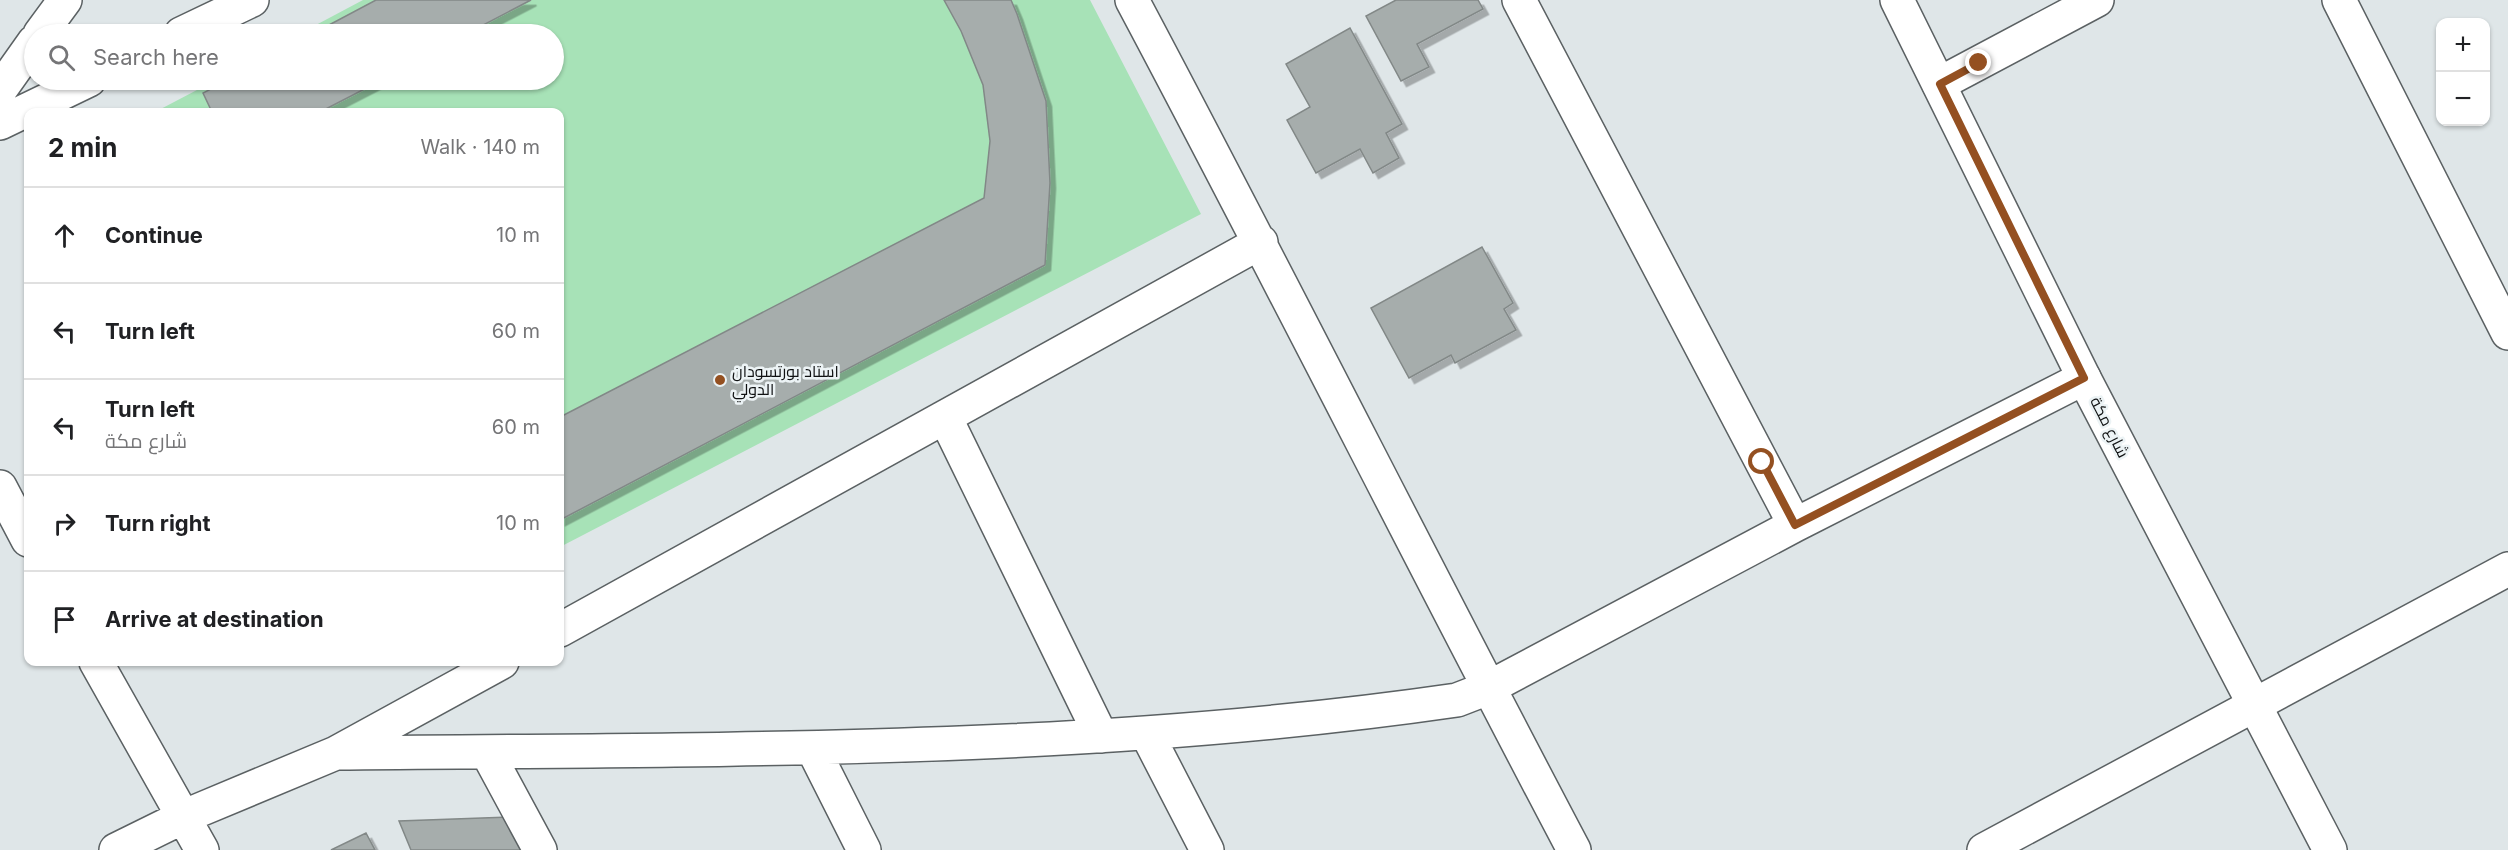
<!DOCTYPE html>
<meta charset="utf-8">
<style>
body{margin:0;font-family:Inter,Cairo,sans-serif;background:#f2f2f2;color:#202124}
.controls{position:absolute;right:18px;top:18px;display:grid;overflow:hidden;border-radius:12px;box-shadow:0 2px 4px #0004}
.controls button{width:54px;height:54px;display:grid;place-items:center;padding:0;border:0;border-bottom:2px solid #e0e0e0;background:#fff;color:#202124;font:30px sans-serif}
.stop{position:absolute;width:18px;height:18px;margin:-14px;border:4px solid #945021;border-radius:50%;background:#fff}
.stop.end{background:#945021;border-color:#fff;box-shadow:0 2px 6px #0008}
.list{margin:0;padding:0;list-style:none}
h2{display:flex;justify-content:space-between;align-items:center;height:78px;margin:0;padding:0 24px;font-size:26px}
h2 small{font-size:20px;font-weight:400;color:#757577}
.list li{display:grid;grid-template-columns:39px 1fr auto;gap:18px;align-items:center;box-sizing:border-box;height:96px;padding:0 24px;border-top:2px solid #e0e0e0}
.list b{display:block;font-size:22px;white-space:nowrap}
.list p{margin:0;font-size:20px;white-space:nowrap;color:#757577}
.list em{font-size:20px;font-style:normal;color:#757577}
.icon{flex:none;width:33px;height:33px;fill:none;stroke:currentColor;stroke-width:2;stroke-linecap:round;stroke-linejoin:round}
.map{position:relative;flex:none;width:2508px;height:850px;overflow:hidden}
.search{position:absolute;background:#fff;box-shadow:0 2px 4px #0004;left:24px;top:24px;width:540px;height:66px;display:flex;align-items:center;gap:15px;box-sizing:border-box;padding:0 21px;border-radius:33px;color:#757577;font-size:22px}
.panel{position:absolute;background:#fff;box-shadow:0 2px 4px #0004;left:24px;top:108px;width:540px;height:558px;border-radius:12px}
.map>svg:first-child{display:block}
.green{fill:#a7e2b7}
.building{fill:#a6adac;stroke:#828887;stroke-width:1.5;filter:url(#shadow)}
.lines{fill:none;stroke-linecap:round;stroke-linejoin:round}
.minor-casing{stroke:#5b6163;stroke-width:36}
.secondary-casing{stroke:#5b6163;stroke-width:36}
.minor{stroke:#fff;stroke-width:33}
.secondary{stroke:#fff;stroke-width:33}
.route{stroke:#945021;stroke-width:8}
.poi-dot{fill:#945021;stroke:#ecf3f5;stroke-width:2}
.labels{text-anchor:middle;stroke-width:5;stroke-linejoin:round;paint-order:stroke}
.poi-label{font-size:16px;fill:#0f1112;stroke:#ecf3f5;text-anchor:start}
.street-label{font-size:16px;fill:#0f1112;stroke:#ecf3f5}
</style>
<div class="map">
<svg width="2508" height="850" viewBox="0 0 2508 850">
<defs>
<filter id="shadow"><feDropShadow dx="5.5" dy="5.5" stdDeviation="0" flood-color="#0004"/></filter>
</defs>
<rect width="100%" height="100%" fill="#dfe6e8"/>
<path class="green" d="M363 0H1090L1201 214 560 547V112H155L216 80H554V34H299Z"/>
<path class="building" d="M376 0H531L466 34H312Z
M944 0H1011L1017 14 1046 101 1050 183 1045 265 560 520V417L984 198 990 141 983 85 961 31Z
M1396 0H1478L1483 9 1417 44 1429 67 1401 81 1366 16Z
M1350 28 1402 124 1386 133 1399 158 1373 173 1360 149 1316 173 1287 120 1310 107 1286 64Z
M228 80H382L320 112H212L203 93Z
M1482 247 1513 303 1504 309 1516 330 1455 363 1451 355 1409 378 1371 308Z
M510 817 526 850H411L399 821Z
M366 833 375 850H331Z"/>
<g class="lines">
<defs>
<path id="minor" d="M1132 0C1282 282 1425 568 1574 850
M1519 0 1795 525
M2339 0 2508 333
M40 34 65 0
M181 34 252 0
M1939 84 2097 0
M0 90 34 42
M0 123 89 80
M945 417 1101 736
M0 487 28 540
M560 630 1261 242
M96 662 202 850
M1147 734 1207 850
M813 749 864 850
M487 752 540 850
M336 753C710 749 1086 754 1457 700L1488 688 1795 525 2084 378
M116 850 185 816 336 753 502 662
M1984 850 2508 569"/>
<path id="secondary" d="M1897 0 2084 378 2330 850"/>
</defs>
<use href="#minor" class="minor-casing"/>
<use href="#secondary" class="secondary-casing"/>
<use href="#minor" class="minor"/>
<use href="#secondary" class="secondary"/>
</g>
<g class="lines">
<path class="route" d="M1762 462 1795 525 2084 378 1940 84 1979 63"/>
</g>
<circle class="poi-dot" cx="720" cy="380" r="6"/>
<g class="labels">
<g class="poi-label">
<text x="732" y="377">استاد بورتسودان<tspan x="732" dy="18">الدولي</tspan></text>
</g>
<g class="street-label">
<text transform="translate(2110 427) rotate(63)" y="6">شارع مكة</text>
</g>
</g>
</svg>
<div class="controls">
<button>+</button>
<button>−</button>
</div>
<div class="stop" style="left:1762px;top:462px"></div>
<div class="stop end" style="left:1979px;top:63px"></div>
<div class="search"><svg class="icon" aria-label="search" viewBox="0 0 24 24"><circle cx="10" cy="10" r="6"/><path d="M15 15l6 6"/></svg>Search here</div>
<section class="panel">
<h2>2 min<small>Walk · 140 m</small></h2>
<ul class="list">
<li><svg class="icon" aria-label="ahead" viewBox="0 0 24 24"><path d="M12 20V5M6 11l6-6 6 6"/></svg><div><b>Continue</b></div><em>10 m</em></li>
<li><svg class="icon" aria-label="left" viewBox="0 0 24 24"><path d="M17 20v-9H6M10 6l-5 5 5 5"/></svg><div><b>Turn left</b></div><em>60 m</em></li>
<li><svg class="icon" aria-label="left" viewBox="0 0 24 24"><path d="M17 20v-9H6M10 6l-5 5 5 5"/></svg><div><b>Turn left</b><p>شارع مكة</p></div><em>60 m</em></li>
<li><svg class="icon" aria-label="right" viewBox="0 0 24 24"><path d="M7 20v-9h11M14 6l5 5-5 5"/></svg><div><b>Turn right</b></div><em>10 m</em></li>
<li><svg class="icon" aria-label="arrive" viewBox="0 0 24 24"><path d="M6 21V4h12l-3 4 3 4H6"/></svg><div><b>Arrive at destination</b></div></li>
</ul>
</section>
</div>
